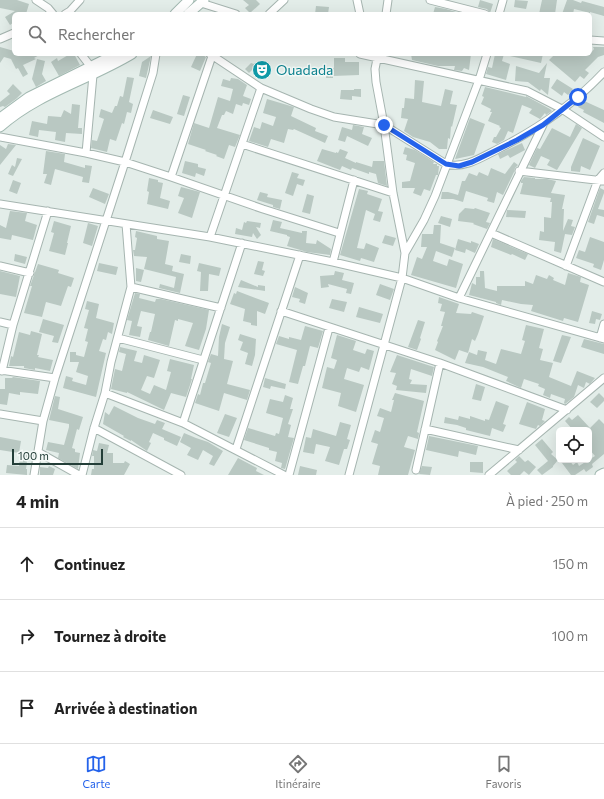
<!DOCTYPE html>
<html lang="fr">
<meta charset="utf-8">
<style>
body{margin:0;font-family:Commissioner,sans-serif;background:#f2f2f2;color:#222}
.controls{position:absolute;right:12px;bottom:12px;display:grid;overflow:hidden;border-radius:6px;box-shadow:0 4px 16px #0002}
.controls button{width:36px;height:36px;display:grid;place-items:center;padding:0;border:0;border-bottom:1px solid #e0e0e0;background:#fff;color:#222;font:20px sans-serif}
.scale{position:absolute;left:12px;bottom:10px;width:91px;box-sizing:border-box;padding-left:4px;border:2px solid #233e38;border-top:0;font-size:11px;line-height:14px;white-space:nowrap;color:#233e38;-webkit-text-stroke:3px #f4f9f7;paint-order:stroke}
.stop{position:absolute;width:12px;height:12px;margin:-9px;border:3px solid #2563eb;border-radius:50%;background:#fff}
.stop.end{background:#2563eb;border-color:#fff;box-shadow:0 1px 4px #0008}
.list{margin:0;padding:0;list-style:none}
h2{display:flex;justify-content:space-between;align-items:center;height:52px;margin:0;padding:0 16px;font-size:17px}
h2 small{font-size:13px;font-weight:400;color:#767676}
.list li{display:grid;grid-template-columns:26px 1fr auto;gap:12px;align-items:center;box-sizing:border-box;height:72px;padding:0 16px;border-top:1px solid #e0e0e0}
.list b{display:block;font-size:15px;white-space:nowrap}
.list em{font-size:13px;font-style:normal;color:#767676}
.icon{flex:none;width:22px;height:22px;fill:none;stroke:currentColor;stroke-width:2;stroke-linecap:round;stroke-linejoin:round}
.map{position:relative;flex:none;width:604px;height:475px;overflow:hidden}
.search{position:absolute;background:#fff;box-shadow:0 4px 16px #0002;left:12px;right:12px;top:12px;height:44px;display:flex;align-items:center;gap:10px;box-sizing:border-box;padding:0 14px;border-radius:6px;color:#767676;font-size:15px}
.sheet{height:268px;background:#fff}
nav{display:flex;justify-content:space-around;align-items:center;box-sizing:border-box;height:56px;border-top:1px solid #e0e0e0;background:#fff;font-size:11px;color:#767676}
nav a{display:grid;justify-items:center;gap:2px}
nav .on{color:#2563eb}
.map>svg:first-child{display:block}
.building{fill:#b9c8c2}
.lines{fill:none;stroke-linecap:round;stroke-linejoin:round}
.street-casing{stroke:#a6b5b0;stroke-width:9}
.secondary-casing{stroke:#a2b9b1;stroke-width:11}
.street{stroke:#fff;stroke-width:7}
.secondary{stroke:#fff;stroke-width:9}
.route{stroke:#2563eb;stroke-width:5}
.labels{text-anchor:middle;stroke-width:3;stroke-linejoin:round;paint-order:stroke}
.culture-label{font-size:14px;fill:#0d838f;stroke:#f4f9f7;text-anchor:start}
</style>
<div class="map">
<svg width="604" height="475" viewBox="0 0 604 475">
<rect width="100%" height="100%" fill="#e3ede9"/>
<path class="building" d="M0 0H17L29 4 26 14H14V22L10 25 5 17 15 11 0 8Z
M243 0H256L260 4 250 13 245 8 249 5Z
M480 0 493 4 490 13 487 9 478 7Z
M515 0 528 1 526 9 514 7Z
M542 0H557L555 14H539Z
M567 0H573L581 3 582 1 604 7V16L590 12V13L574 9 573 14H562Z
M316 6 329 7 328 14H315Z
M435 7 446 9 463 14H433Z
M0 47 14 51V54H41L34 58 36 59 23 65 28 74 23 77 18 68 16 69 11 59 4 57 0 63Z
M593 47H604V55L598 57 585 70 589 73 584 79 580 76 575 82 549 60 555 54H590L594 49Z
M70 54H74L80 65 59 76 51 62 57 58 58 61Z
M197 54H201L206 57 200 71 191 67Z
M411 54 457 55V54H471L469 70 464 68 462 71 454 70 455 66H438L412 60Z
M495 54H504L502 61 510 64 506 80 486 74 488 67 492 68Z
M510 54H543L541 63 510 56Z
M151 56 146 78 139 76 142 62Z
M334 58H345V62H359V75L333 76V78H326L327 67 334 68Z
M37 59 45 61 42 74 46 81 36 87 32 79Z
M251 63 268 69 266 75 252 70 249 73 245 69Z
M547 63 544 78H550L548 95 541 89 540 91 528 82 515 81 516 66 539 73Z
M127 77 134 78 129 102 133 104 131 113 127 112 124 124 122 123 116 141 110 139 107 152 91 148 92 140 97 141 104 119 99 117 101 109 112 113 115 106H117L120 96 123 97Z
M231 78 238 79 247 85 243 96 251 99 249 105 243 103 242 106 236 104 233 114 226 111 224 115H222L217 128 240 135 235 147 229 145 224 159 216 156 217 155 205 151 206 150 188 144 194 123 209 128 218 97 230 101 233 89 221 86 223 79 230 81Z
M557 79 573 89 568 95 564 92 562 96 551 88Z
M415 80 424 81 422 102 441 106 445 89 453 91 450 104 457 105 452 127 451 126 450 139 448 138 447 149H439L430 142 413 137 404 131 408 119 401 118 402 108H404L405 98 414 99Z
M13 84 22 93 16 99 5 107 3 106 0 107V102L10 94 7 91Z
M485 87 526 97V96L550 109 552 111 546 115 545 113 540 119 529 113 532 109 522 105 513 133 508 131 504 140 497 144 492 142 494 137H496L501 128 499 127 500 126 488 121 492 112H490L491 109 481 104 484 97 482 96Z
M354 89H361V97L352 96V100L340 99 341 90H354Z
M183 95 190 97 184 116 177 114Z
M267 99 294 107 291 116 316 128 315 131 328 136 325 143 294 129 293 130 288 129 284 143 271 139 268 147 249 141 254 127 260 129 262 122 273 126 276 117 263 113Z
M582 100 604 110V123L583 112 584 110 578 107Z
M72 104 80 105 78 128H82V134L66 133 65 142 55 140 56 132 39 130 38 137 29 135 32 121 47 124 48 116 61 117 64 110 71 114Z
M153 110 173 117 170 124 150 118Z
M470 118 485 124 474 155 455 159Z
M576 124 582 128 557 170 547 165 550 160 541 156 535 168 529 165 537 148 540 149 552 128 570 137Z
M353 125 364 127 362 134 372 138 368 146 347 136 345 142 338 140 342 127 352 130Z
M583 138 600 146 590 170 581 166 580 172 571 171V167Z
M522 143 525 150 510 158 508 155 500 159 498 154Z
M8 144 16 145 0 165V145L6 149Z
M405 147 415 150 434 162 433 164H437V166H439L438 175H436L430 191 424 189 421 196 413 193 415 188H402V182L410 181 415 163 406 160 407 155 403 154Z
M322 149 336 153V152L338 153 340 149 348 152 345 158 356 163V162L372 167 373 161H384L387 186 378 183 376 174 369 172V174L352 168 351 170 342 166 340 170 317 161Z
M46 151 65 154 64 162 85 168V165L92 166 89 183 82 182 83 177 55 169 51 185 44 183 47 174H43Z
M17 158 22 159 13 176 8 174 12 165 15 167Z
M185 161 198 164V167L206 169 204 176 196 173 195 177 182 173Z
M514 162 518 165 515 168 514 172 503 195 497 192 494 203 487 201 488 198 466 191 463 202 453 199H441L442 192H448L458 195 462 181H465L469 173 477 176 479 172 488 176 491 168 505 174Z
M292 172 299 174 297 178 305 180 303 186 297 184 293 196 285 193Z
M524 177 535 178V179H547L556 181 551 193 565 195 562 209H564L563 231 568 219 573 220 571 226 575 227 572 235 565 234 561 253 554 251 555 242 539 240 540 231 544 232V217L551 218 552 202H550L551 198 520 194 523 183H521V181Z
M149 178 158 180V182L163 183 160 198 170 201 168 209 147 204 149 192 147 191Z
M13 180 21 183 17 194 9 191Z
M181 187 200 192 192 218 178 213 184 198 178 196Z
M93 188 109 194 105 204 89 197Z
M600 188 604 190V193L598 209 604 210V217L597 215 594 224 588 222Z
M359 189 368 191 367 194 382 199 378 211 383 212 380 222 373 220 375 214 366 210 357 248 364 249 366 243 379 248 374 262 361 258 360 261 340 255Z
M260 192 268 194 267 197 282 200 280 209 273 207V205L257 200Z
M307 194 314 196 310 214 302 212Z
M465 208 474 209 475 208 490 213 486 222 490 223 487 229 473 224 474 223 458 221 459 214Z
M507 210 526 211 525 218 506 217Z
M10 211 27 213 25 221 37 225 33 240 12 235 11 240 0 238V225L6 228Z
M441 216 452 219 450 227 438 223Z
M273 220 282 222 280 228 302 233V231H307L306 243 316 244 317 240 331 249 330 255 307 252 287 246 290 237 287 236V235L270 231Z
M54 221 71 226 67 243H68L65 255 49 251 54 233 51 232Z
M247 221 261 223 260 228 256 227 261 235 257 239 253 233 252 237 235 234 236 228 242 230 244 222 246 223Z
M88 223 98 226 92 246 83 243Z
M434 225H441L440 243 455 248 452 257 436 251 433 261 447 266 449 259 463 264 456 288 411 275 417 257 422 259 427 247H421L422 234H433Z
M136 231 157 236V239L169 241 165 264 173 266 172 271 184 274 180 293 159 288 160 284 174 288 176 277 144 269 147 257 134 256 133 250H135L137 238 135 237Z
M385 235 396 238 393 246 382 243Z
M590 237 604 242V260L601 270 593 267 594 264 576 258 579 250 585 252Z
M458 239 471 243V241L479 244 475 253 466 249 465 253 455 250Z
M493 239 528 254 525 260 512 254 511 255 491 247Z
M15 254 27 257 25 264 14 261Z
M181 254 191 256 190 264 179 262Z
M258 261 264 262 262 270 265 271 263 276 254 274Z
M99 263 118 267 116 275 97 271Z
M199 263 221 268 219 276 209 274 208 291H200L201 272 197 271Z
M38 264 59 270 58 273 74 278 71 287 68 286 61 306 46 302 42 317 24 313 32 286H30Z
M136 268 144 270 141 282 136 281Z
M0 271 20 276 16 297 0 294Z
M335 271 344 273 342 280 354 283 351 294 346 293 347 289 328 284 329 287 321 288 320 276 334 275Z
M480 271H484L485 288 497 291V286H525V281L533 284 536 275 547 279 549 275 554 278 553 280 565 285 568 273 581 277 580 282 589 285 578 322 564 318 563 321 531 311 533 305 521 304 502 300 501 305 496 303V302L469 295 472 283 476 285V277H480Z
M241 280 258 287V285L265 286V291L238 287Z
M380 284 394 289 390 300 376 295Z
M295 287 308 293 305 304 299 302 300 299 292 297Z
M237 291 269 303 265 314 257 311V326L251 325V323L243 321 245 309 230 304 234 293 236 294Z
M135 293 140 294 139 298 155 302 156 299H161L209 310 206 329 199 350 185 346 193 323 178 319V321L175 320 169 346 148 340 150 332H151L155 314 141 311 137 326 142 327 140 337 129 335 132 321 127 320Z
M439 297 459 304 456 313 471 314 472 312 484 316 478 334 475 341 472 339 468 353 459 350 455 360 435 350 438 342 437 341 443 326H441L445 312 440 311 442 304 438 303Z
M332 299 347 302 344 312 329 308Z
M87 301 99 304 96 318 114 323 112 334 108 332 106 340 103 339 99 351 106 353 96 397 63 388 66 376 73 378 72 381 86 385 88 376 76 372 79 362H70V352H76V355L84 357 88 342 85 341 88 329 84 328 89 310 85 309Z
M359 307 383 314 380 323 356 317Z
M592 311 602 314 600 320 596 319 595 324 589 323Z
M43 319 64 325 58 343 52 342 54 336 39 332Z
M418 320 425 322 420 338 421 339 417 350 408 347Z
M222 324 230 327 225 343 224 359 233 361 227 384 250 390 247 400 224 393 219 411 195 403 198 394 200 395 203 383H205L211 363 208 362 211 354 218 356 219 337Z
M526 325 544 329 539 348 543 349 540 360 553 363 549 377 571 386 577 371 595 378 590 384 586 382 584 388 578 385 574 397 565 404 564 403 565 399 551 394 550 398 543 395 545 389 538 386 539 384 524 379 521 388 506 381 508 377 483 367 465 363 469 352 477 355 478 350 487 352 485 360 496 364 501 349 521 354 525 341 522 340Z
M305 326 323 331 318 348 310 346 305 366H303L298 384 289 382 297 350 276 344 279 336 289 339V337L301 340Z
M31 331 42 334 37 355H39L38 357 53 360 50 371 35 368V370L24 368V366H9L11 356 13 357 19 332 30 335Z
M240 334 256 339 255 355 252 366 245 364 248 353 240 350 243 342 238 340Z
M337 335 356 341 353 350 365 354 367 349 374 351 369 370 361 367 359 372 347 368 344 379 364 385 356 412 338 406 341 393 322 388 327 367 334 369 337 360 331 358Z
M562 335 571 337 561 363 553 361Z
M584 339 604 344V354L581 347Z
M120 347 137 351 134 361 142 363 144 355 160 360 154 378 147 376 141 390 150 394 154 385 166 390 171 372 167 371 170 359 194 365 191 379H192L186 397 171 393 164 410 127 392V393L111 389 115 369 122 371 126 354 119 352Z
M397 355 434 367 432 376 411 369 409 379 412 380 410 384 427 385 426 393 396 390 397 386 392 384 396 373 390 372Z
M13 377 40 381 38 394 20 392V395L9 393 7 405 0 404V389H5V378H12Z
M265 378 286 384 285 389 271 386 270 389 263 387Z
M476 384 485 387 481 401 472 399Z
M395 393 424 401 417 432 419 433 418 439 408 436 404 447 415 450 408 475H378L380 466 372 464 378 444 371 442 375 430 380 432 384 418 377 416 380 408 391 412 394 400H392Z
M599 393 604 398V401L597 408 590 402Z
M285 395 293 398 290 409H293L288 424 291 425 288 437 294 438 285 469 281 468 282 463 275 461 277 452 269 450V448L244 440 248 428 275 436 276 433 279 434 283 418 266 413 270 399 283 402Z
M55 396 60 397 58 409 83 417 79 430 77 429 72 448 75 449V452L80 453 78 469 58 458 59 453 46 450 48 442 64 445 69 427V424L49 420Z
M496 401 509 406 503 424 506 425 503 432 492 428 490 436 466 430V428L457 425 444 423 445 417 458 420 459 416 470 419V416L485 421V419L489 420Z
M527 402 545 409 542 420 545 421 540 426 538 425 536 429 519 424Z
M114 406 138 418 155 424 157 420 165 423 162 429 181 437 177 446 164 440V438L153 433 149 442 151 443 147 451 131 440V441L123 437 124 436 103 424 105 412 109 415Z
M225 414 237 418 229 437 217 433Z
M578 415 590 428 599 419 604 424V454L592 464 593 467 586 472 584 469 575 475H571L562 463 566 460H569L573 465 577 462 579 466 595 456 589 449V430H573L565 421 569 417 572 420Z
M340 422 351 425 347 439 350 440 347 449H344L339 465 325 461 330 447 316 444 314 454 303 452 306 437 311 438 313 429 336 436Z
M184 433 196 438 208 442 223 451 214 466 209 464 213 456 203 450 198 460 187 455 191 448 180 442Z
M429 436 478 446 476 455 459 451 458 457 426 450Z
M0 437 21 441 19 453 0 450Z
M542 439 553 452 551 454 558 460 553 466V467L542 475 537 470 548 461 535 445Z
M99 443 109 445 107 453H113V463H124L125 461 130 464 124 475H91L92 469H94V456H92L93 450 97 451Z
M20 454H28L26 469H27V475L6 473 7 465 19 466Z
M519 456 525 462 528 460 536 467 529 475 524 471 520 475H511L507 471 517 462 515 460Z
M238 458 257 468 256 471 264 475H228Z
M470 462H483V473L470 472Z
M49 466 55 469 53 475H40V467L48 468Z
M300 466 317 470 316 475H298Z
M422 466 432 467 430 475 419 474Z"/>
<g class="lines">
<defs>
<path id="street" d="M36 0 48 8 53 14
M357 0 360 14
M430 0 485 14
M201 3 236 14
M65 14 70 11 80 0
M269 14 284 0
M386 14 388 0
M499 14 503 0
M0 39 14 33
M590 40 604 41
M81 54 91 67
M210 54 261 88 311 109 334 117 384 125 446 164C465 169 482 157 498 149 538 129 572 106 604 72
M360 54 527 91 562 109 604 137
M378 54 375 69 376 82 384 125 393 193 405 253
M0 137 86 153 125 162 171 177 263 209 339 233
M242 144 393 193
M86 153 93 75
M519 171 604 181
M171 177 212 56
M0 204 210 237 333 262 402 278 459 298 604 339
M491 233 604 282
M210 237 261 88
M333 262 354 180
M0 266 30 273
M566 266 598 180 604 173
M131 287 221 308
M459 298 543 125
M281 311 440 363 567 410
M0 322 13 325
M118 338 203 360
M600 338 604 324
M0 370 55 378
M2 371 13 325 48 211
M105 393 183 423 284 475
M0 414 43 421
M183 423 242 243
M94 428 181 475
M425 429 519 450
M236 449 300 255
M38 452 79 475
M416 470 440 363
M34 475 43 421 55 378 125 162 153 73 156 54
M82 475 94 428 105 393 111 362 131 287 126 224
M289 475 329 328
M349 475 402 278 405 253 424 220 435 196 479 80 487 54
M489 475 604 378"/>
<path id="secondary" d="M175 14 189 0
M188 14 204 0
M0 118 29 97 116 54
M0 127C38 93 89 80 132 54
M600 475 604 473"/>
</defs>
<use href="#street" class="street-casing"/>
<use href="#secondary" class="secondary-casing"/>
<use href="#street" class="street"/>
<use href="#secondary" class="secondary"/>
</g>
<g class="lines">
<path class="route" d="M384 125 446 164 459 166 472 162 517 140 543 125 578 97"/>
</g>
<defs>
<symbol id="theatre-disc" viewBox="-11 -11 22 22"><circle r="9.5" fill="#0f9aa8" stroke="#f4f9f7"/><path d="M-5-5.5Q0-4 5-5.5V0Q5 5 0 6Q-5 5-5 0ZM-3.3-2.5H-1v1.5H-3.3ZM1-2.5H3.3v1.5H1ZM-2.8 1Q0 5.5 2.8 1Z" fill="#fff"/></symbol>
</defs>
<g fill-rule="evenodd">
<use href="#theatre-disc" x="251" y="59" width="22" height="22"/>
</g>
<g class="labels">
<g class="culture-label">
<text x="276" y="75">Ouadada</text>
</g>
</g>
</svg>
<div class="controls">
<button><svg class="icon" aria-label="locate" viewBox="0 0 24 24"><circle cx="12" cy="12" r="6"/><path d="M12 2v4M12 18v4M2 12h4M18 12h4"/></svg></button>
</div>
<div class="scale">100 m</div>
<div class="stop" style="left:578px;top:97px"></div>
<div class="stop end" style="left:384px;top:125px"></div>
<div class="search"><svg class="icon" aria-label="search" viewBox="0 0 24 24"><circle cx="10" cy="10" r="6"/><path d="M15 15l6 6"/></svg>Rechercher</div>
</div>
<section class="sheet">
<h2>4 min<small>À pied · 250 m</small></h2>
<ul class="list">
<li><svg class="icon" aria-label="ahead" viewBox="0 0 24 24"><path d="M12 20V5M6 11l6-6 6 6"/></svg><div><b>Continuez</b></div><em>150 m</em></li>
<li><svg class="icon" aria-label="right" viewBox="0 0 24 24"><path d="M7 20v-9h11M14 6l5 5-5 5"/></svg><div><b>Tournez à droite</b></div><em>100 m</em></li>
<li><svg class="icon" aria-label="arrive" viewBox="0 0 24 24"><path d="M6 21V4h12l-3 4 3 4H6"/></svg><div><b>Arrivée à destination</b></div></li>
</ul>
</section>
<nav>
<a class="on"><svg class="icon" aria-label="map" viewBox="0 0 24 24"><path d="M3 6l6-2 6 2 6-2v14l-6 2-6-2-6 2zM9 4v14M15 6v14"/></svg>Carte</a>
<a><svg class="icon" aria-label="directions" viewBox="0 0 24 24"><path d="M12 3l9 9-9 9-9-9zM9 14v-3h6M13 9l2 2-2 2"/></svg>Itinéraire</a>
<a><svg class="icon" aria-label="saved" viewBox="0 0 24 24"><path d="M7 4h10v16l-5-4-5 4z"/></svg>Favoris</a>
</nav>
